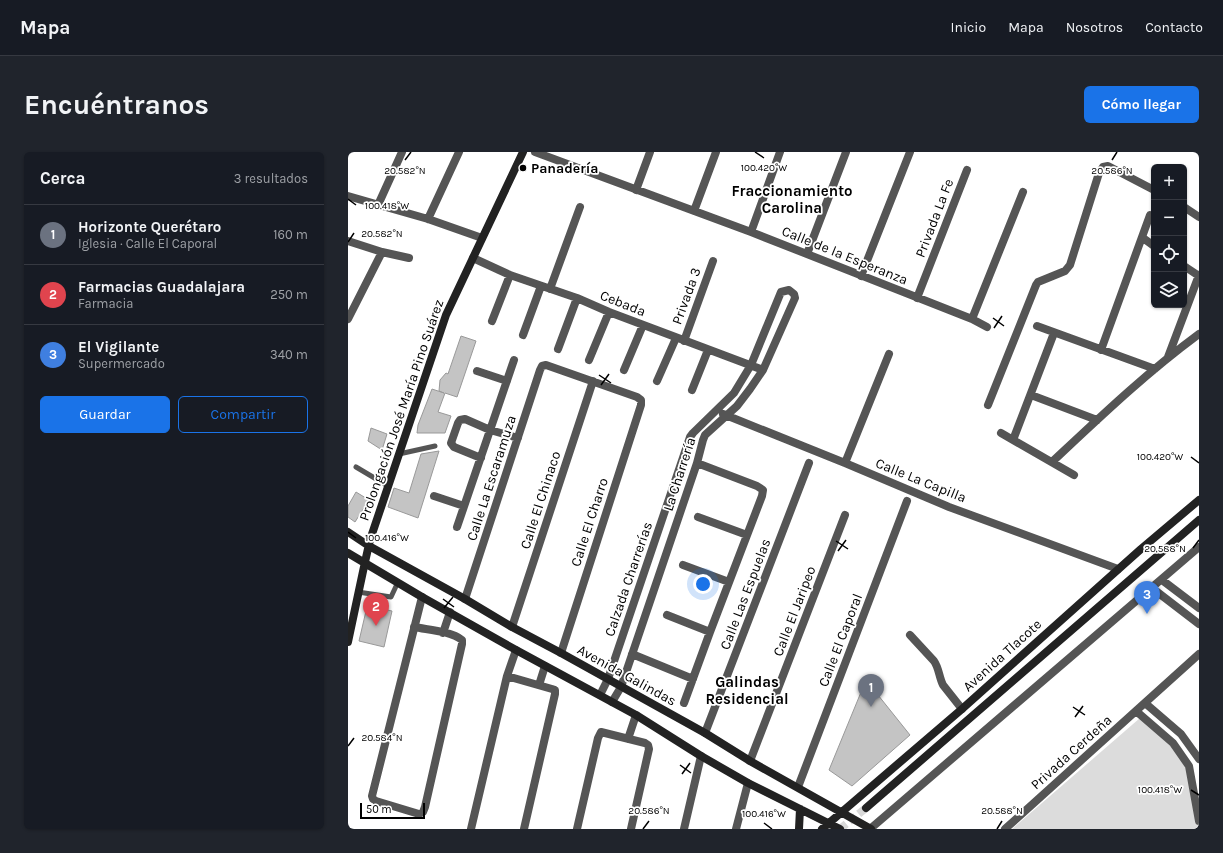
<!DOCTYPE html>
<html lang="es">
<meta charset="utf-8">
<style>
body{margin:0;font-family:Karla,sans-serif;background:#20242c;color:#f1f3f6}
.controls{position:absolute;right:12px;top:12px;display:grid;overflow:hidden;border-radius:6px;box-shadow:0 1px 3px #0004}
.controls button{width:36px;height:36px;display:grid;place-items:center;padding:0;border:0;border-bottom:1px solid #363941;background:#171b24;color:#f1f3f6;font:20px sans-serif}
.scale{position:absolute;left:12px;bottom:10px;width:65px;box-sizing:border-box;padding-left:4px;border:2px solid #000;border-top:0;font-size:11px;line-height:14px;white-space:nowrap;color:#000;-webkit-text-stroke:3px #fff;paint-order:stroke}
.you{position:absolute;left:355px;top:432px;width:14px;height:14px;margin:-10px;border:3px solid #fff;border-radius:50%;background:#1a73e8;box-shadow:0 0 0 6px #1a73e833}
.badge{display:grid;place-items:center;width:26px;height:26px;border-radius:50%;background:#1a73e8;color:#fff;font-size:13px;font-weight:700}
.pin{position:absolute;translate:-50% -33px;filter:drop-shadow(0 1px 2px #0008)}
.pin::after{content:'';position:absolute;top:21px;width:14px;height:12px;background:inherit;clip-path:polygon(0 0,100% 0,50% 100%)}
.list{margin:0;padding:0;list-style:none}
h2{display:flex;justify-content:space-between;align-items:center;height:52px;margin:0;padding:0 16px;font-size:17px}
h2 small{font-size:13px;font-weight:400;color:#9ea1a6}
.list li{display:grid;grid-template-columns:26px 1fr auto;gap:12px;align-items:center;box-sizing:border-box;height:60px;padding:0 16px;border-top:1px solid #363941}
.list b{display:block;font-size:15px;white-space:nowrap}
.list p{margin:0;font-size:13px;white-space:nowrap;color:#9ea1a6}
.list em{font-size:13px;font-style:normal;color:#9ea1a6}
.actions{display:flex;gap:8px;padding:12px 16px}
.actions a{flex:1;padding:9px 0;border:1px solid #1a73e8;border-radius:6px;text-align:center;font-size:14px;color:#1a73e8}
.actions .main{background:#1a73e8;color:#fff}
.icon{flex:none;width:22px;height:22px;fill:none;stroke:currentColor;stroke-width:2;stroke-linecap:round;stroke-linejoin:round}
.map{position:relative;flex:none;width:851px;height:677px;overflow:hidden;border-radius:6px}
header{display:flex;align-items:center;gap:24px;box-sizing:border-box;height:56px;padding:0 20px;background:#171b24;border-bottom:1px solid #363941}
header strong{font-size:19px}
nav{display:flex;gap:22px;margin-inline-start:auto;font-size:14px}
.intro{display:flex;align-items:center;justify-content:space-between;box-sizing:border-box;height:96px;padding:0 24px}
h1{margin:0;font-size:28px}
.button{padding:10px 18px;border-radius:6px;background:#1a73e8;color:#fff;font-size:14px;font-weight:700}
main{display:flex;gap:24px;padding:0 24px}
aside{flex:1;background:#171b24;border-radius:6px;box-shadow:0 1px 3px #0004}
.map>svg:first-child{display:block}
.green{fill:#dcdcdc}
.building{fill:#c4c4c4;stroke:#999}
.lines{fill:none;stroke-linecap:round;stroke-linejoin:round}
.secondary-tunnel{stroke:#d9d9d9;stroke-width:8;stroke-dasharray:8 4;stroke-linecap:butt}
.lane{stroke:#555;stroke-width:5}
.street{stroke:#555;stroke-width:8}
.secondary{stroke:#222;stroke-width:8}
.ticks{fill:none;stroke:#000;stroke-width:1.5}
.poi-dot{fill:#000;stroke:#fff;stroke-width:1.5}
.labels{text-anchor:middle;stroke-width:3.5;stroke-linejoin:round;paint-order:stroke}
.poi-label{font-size:14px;font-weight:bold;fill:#000;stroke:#fff;text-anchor:start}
.street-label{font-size:14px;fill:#000;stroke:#fff}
.neighbourhood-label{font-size:15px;font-weight:bold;fill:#000;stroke:#fff}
.ticks-label{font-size:10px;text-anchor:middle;fill:#000;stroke:#fff;stroke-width:3.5;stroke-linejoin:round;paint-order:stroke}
</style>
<header>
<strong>Mapa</strong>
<nav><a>Inicio</a><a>Mapa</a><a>Nosotros</a><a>Contacto</a></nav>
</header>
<div class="intro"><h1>Encuéntranos</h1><a class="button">Cómo llegar</a></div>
<main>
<aside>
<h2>Cerca<small>3 resultados</small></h2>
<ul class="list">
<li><span class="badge" style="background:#6b7280">1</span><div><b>Horizonte Querétaro</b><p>Iglesia · Calle El Caporal</p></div><em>160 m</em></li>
<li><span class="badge" style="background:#e0444e">2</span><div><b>Farmacias Guadalajara</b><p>Farmacia</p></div><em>250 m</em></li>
<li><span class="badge" style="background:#3f7fe0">3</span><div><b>El Vigilante</b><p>Supermercado</p></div><em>340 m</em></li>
</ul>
<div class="actions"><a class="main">Guardar</a><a>Compartir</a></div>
</aside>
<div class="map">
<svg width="851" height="677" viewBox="0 0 851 677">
<rect width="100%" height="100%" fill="#fff"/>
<path class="green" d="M792 566 824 595 839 616 845 638 851 677H664Z"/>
<path class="building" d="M113 184 128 189 109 245 97 241 90 260 103 264 97 281H69L70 273 84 237 96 241 91 239 92 228 98 221 100 222Z
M23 276 39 282 34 298 20 289Z
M91 299 70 366 40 355 46 336 61 341 73 302Z
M8 340 21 348 7 370 0 365V354Z
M26 455 44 459 36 495 11 489 18 459Z
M518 528 562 583 504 634 481 618Z"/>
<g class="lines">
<path class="secondary-tunnel" d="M492 677 518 656"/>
<path class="lane" d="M51 302 87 294
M8 315 40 334
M10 440 43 445 50 430"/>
<path class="street" d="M187 0 403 80 624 167 639 175
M288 38 302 0
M0 44 80 67 134 86
M30 53 54 0
M836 55 851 65
M346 59 368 0
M80 67 111 0
M403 80 432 0
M795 86 806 94
M0 89 34 100 61 106
M459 102 498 0
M125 106 162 123 229 146 261 160 415 218
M836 114 851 124
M513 124 562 0
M202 137 232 55
M569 146 619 18
M0 167 34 100
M624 167 675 40
M144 169 162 123
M689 174 807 217
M175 183 193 134
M336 189 365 109
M210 197 229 146
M753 198 802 63
M820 205 851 123
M241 208 261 160
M276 218 295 173
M129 219 159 229
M309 229 328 186
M344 238 360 198
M683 243 749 268
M640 253 688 133 690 130 717 119 722 113 751 21 755 15 760 14 806 38
M375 262 497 311 601 355 770 417
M653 281 726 323
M665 288 706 181
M133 306 106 295 103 291 110 271 112 268 117 267 142 278 170 286
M704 310C751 266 798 221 851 182
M497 311 541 202
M86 344 116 354
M350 365 399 383
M109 375 166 208
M335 413 381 430
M814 428 851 456
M804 436 851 472
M117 447 192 218 194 214 198 213 289 245 293 248V253L213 501
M319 463 362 480
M66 475C81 478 103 479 114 488V492L77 655 75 660 71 662 28 649 25 647 24 644 74 445
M164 475 245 229
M95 481 102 460
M562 483 586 509C591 516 591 525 595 533L614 557
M284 502 345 527
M159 524 204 537 207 538V542L176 677
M191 533 197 514
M252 543 260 527 342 285 345 281 386 241 403 213 433 140 441 138 446 142 447 146 415 218 402 237 389 254 357 283 355 288 349 311 273 535 264 550
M336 551 362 480 414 344 415 338 409 334 349 311
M797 551 833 582 851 607
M788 559 825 591 841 614 851 669
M357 581 461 311
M280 587 288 563
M402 609 497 363
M450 635 559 349
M123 677 159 524 168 498
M229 677 250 586 253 580 297 591 300 593 301 597 283 677
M336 677 353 604
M388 677 400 631
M522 677 851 395
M657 677 851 502"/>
<path class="secondary" d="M0 380 21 394 117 447 164 475 213 501 357 581 402 609 523 677
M0 401 74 445 168 498 288 563 353 604 400 631 492 677
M0 490 17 410 22 388 98 163 175 0
M518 656 851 368
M451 677 452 657
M474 677 614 557 793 397 851 348"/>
</g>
<path class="ticks" d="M407 0 416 6M57 8 63 0M764 8 769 0M0 47 8 53M0 90 6 81M645 166 656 174M646 176 654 164M251 223 263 231M253 233 261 222M843 305 851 311M0 380 8 386M488 389 500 397M845 396 851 388M490 399 498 388M95 447 106 455M96 456 105 445M725 555 737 563M727 565 735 554M0 594 6 586M332 613 343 621M334 622 342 611M843 638 851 643M416 671 424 677M295 677 301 669M649 677 654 669"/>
<circle class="poi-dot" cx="175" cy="16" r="4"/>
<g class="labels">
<g class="poi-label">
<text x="183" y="21">Panadería</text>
</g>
<g class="street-label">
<text transform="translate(586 66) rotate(-69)" y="5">Privada La Fe</text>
<text transform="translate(497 103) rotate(22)" y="5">Calle de la Esperanza</text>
<text transform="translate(338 144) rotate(-70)" y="5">Privada 3</text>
<text transform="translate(275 151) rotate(22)" y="5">Cebada</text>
<text transform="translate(53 258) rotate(-71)" y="5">Prolongación José María Pino Suárez</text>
<text transform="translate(331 322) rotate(-72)" y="5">La Charrería</text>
<text transform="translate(143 326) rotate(-72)" y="5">Calle La Escaramuza</text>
<text transform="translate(573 328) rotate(22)" y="5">Calle La Capilla</text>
<text transform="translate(192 348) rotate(-72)" y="5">Calle El Chinaco</text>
<text transform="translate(241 370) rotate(-72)" y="5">Calle El Charro</text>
<text transform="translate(280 427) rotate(-71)" y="5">Calzada Charrerías</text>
<text transform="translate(397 442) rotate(-69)" y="5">Calle Las Espuelas</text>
<text transform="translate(446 459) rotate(-69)" y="5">Calle El Jaripeo</text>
<text transform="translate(492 488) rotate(-69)" y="5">Calle El Caporal</text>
<text transform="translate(654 503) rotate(-42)" y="5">Avenida Tlacote</text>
<text transform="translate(279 523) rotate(29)" y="5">Avenida Galindas</text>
<text transform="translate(723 600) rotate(-42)" y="5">Privada Cerdeña</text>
</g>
<g class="neighbourhood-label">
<text x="444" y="44">Fraccionamiento<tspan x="444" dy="17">Carolina</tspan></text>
<text x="399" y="535">Galindas<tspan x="399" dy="17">Residencial</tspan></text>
</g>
</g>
<g class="ticks-label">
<text x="416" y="19">100.420°W</text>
<text x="57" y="22">20.582°N</text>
<text x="764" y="22">20.586°N</text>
<text x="39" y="57">100.418°W</text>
<text x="34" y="85">20.582°N</text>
<text x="812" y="308">100.420°W</text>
<text x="39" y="389">100.416°W</text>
<text x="817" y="400">20.588°N</text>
<text x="34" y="589">20.584°N</text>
<text x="812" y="641">100.418°W</text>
<text x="301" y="662">20.586°N</text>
<text x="654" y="662">20.588°N</text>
<text x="416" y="665">100.416°W</text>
</g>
</svg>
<div class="controls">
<button>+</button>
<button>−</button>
<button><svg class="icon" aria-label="locate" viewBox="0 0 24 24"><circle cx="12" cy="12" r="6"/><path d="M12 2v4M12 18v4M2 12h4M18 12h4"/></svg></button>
<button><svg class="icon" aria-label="layers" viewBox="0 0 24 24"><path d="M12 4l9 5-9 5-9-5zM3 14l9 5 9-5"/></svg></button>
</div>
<div class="scale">50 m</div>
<div class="you"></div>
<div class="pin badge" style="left:523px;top:555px;background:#6b7280">1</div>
<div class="pin badge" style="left:28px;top:474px;background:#e0444e">2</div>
<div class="pin badge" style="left:799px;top:462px;background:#3f7fe0">3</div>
</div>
</main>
